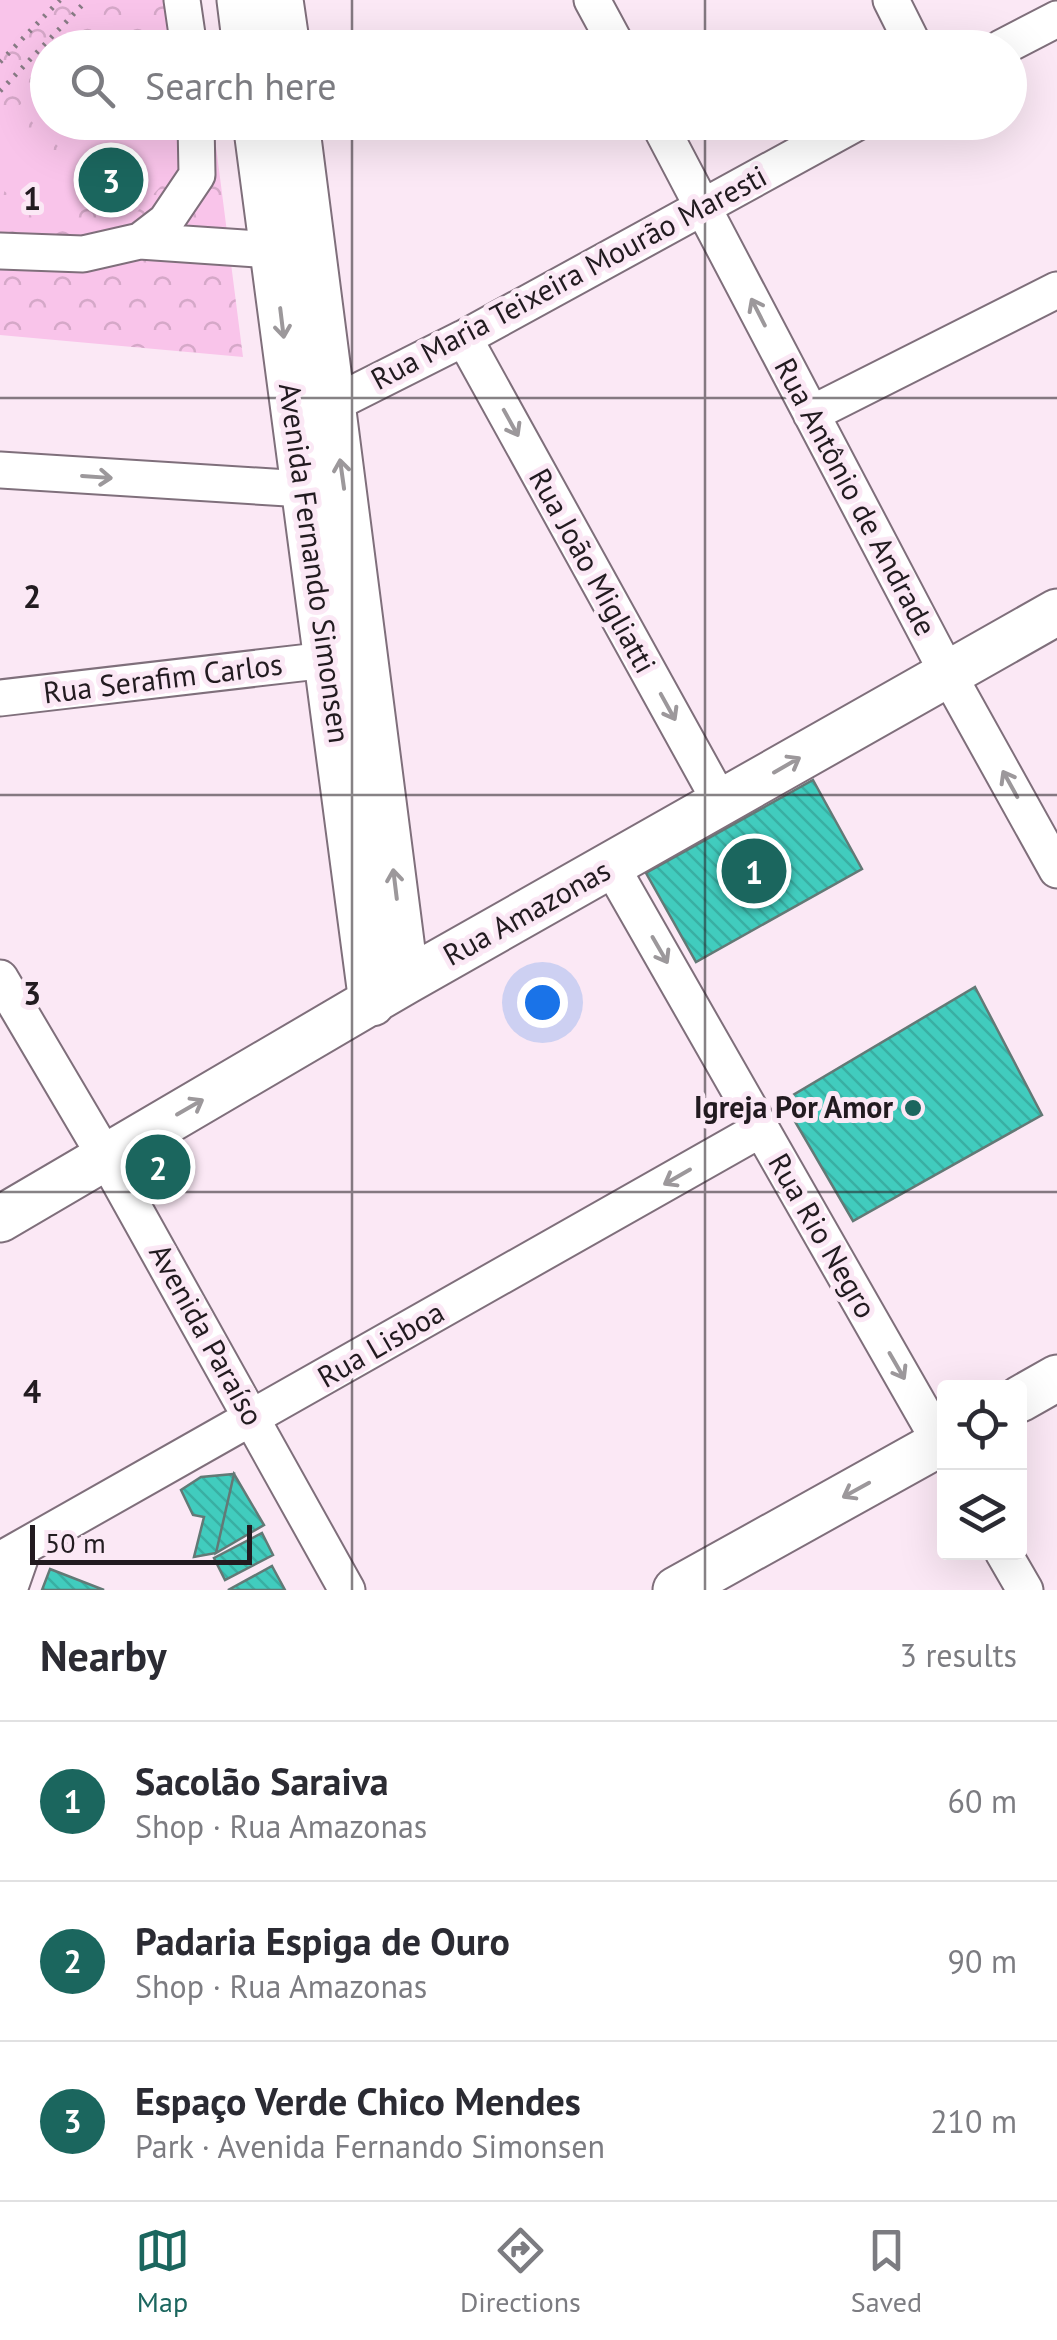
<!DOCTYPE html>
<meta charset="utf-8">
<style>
body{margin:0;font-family:"PT Sans",sans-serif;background:#f7f7f7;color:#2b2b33}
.controls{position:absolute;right:30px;bottom:30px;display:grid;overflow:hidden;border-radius:10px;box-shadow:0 10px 40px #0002}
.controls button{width:90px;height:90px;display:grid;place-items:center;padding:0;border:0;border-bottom:2px solid #e1e1e2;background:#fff;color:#2b2b33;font:50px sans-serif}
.scale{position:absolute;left:30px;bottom:25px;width:222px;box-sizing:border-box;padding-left:10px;border:5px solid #221b20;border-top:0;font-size:28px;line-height:35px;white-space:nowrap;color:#221b20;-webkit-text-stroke:8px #fbe8f5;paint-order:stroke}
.you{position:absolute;left:542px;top:1002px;width:35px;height:35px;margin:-25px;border:8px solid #fff;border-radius:50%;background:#1a73e8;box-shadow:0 0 0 15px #1a73e833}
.badge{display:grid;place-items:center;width:65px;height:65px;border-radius:50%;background:#1b665e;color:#fff;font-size:32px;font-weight:700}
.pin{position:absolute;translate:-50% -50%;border:5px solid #fff;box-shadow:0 2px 10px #0006}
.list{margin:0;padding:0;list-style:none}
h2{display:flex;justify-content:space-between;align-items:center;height:130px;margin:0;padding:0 40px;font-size:42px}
h2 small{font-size:32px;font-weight:400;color:#7c7c81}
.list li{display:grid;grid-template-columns:65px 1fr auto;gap:30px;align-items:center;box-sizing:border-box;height:160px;padding:0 40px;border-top:2px solid #e1e1e2}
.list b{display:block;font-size:38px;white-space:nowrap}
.list p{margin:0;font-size:32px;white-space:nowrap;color:#7c7c81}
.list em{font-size:32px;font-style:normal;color:#7c7c81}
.icon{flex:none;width:55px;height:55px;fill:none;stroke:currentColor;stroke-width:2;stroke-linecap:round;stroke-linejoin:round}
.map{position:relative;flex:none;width:1057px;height:1590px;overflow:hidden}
.search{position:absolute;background:#fff;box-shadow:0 10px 40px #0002;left:30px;right:30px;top:30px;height:110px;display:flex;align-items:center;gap:25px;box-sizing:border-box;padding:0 35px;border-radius:55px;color:#7c7c81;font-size:38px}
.sheet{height:610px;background:#fff}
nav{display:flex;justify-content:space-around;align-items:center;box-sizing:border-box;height:140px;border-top:2px solid #e1e1e2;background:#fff;font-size:28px;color:#7c7c81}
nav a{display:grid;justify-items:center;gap:5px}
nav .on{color:#1b665e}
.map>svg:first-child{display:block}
.park{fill:url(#park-crowns)}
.pitch{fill:#f9c4ea}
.building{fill:url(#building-back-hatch);stroke:#637976;stroke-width:2.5}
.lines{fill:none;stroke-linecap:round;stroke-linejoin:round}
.minor-casing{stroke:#7f6f7b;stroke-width:39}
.major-casing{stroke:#7f6f7b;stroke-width:49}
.path{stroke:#877b84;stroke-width:5;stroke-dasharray:2.5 8;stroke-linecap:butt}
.minor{stroke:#fff;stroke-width:35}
.major{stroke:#fff;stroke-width:45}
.oneway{stroke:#9c989b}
.grid{fill:none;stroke:#221b20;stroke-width:2.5;stroke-opacity:0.55}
.poi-dot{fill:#1b665e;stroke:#fbe8f5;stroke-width:4}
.labels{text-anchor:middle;stroke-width:10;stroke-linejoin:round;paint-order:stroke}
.street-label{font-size:30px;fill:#221b20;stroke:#fbe8f5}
.poi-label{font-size:30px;font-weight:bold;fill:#221b20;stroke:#fbe8f5;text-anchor:end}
.grid-label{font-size:32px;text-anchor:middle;font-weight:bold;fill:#221b20;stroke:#fbe8f5;stroke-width:10;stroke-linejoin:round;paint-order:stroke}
</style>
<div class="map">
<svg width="1057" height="1590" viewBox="0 0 1057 1590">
<defs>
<pattern id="park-crowns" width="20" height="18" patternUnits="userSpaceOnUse" patternTransform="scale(2.5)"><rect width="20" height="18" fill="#f9c4ea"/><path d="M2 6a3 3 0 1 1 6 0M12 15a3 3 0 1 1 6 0" fill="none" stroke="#d5a8c8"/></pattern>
<pattern id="building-back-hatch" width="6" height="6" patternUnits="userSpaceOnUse" patternTransform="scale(2.5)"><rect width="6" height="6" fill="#41ccbe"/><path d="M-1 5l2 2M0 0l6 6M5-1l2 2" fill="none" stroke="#39afa3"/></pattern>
</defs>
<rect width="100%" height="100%" fill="#fbe8f5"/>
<path class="park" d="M0 0H197L203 47 48 48V122L213 123 243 357 0 335Z"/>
<path class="pitch" d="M0 0H25L36 11 0 50Z
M107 13 143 47H75Z
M47 76 48 122 123 123 133 132 91 177 17 108Z
M13 113 86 182 43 227 0 187V127Z
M150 125 186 159 123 227 87 193Z"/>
<path class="building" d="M813 780 862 869 696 962 646 873Z
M975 987 1042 1115 853 1221 783 1101Z
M163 1148 181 1181 153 1196 142 1175 144 1159Z
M234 1474 216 1553 194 1557 204 1517 193 1515 181 1490 201 1477Z
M234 1474 264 1525 216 1553Z
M262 1533 273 1555 225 1580 214 1558Z
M272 1566 285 1590H228Z
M50 1569 104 1590H42Z"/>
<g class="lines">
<defs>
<path id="minor" d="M182 0 189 48
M592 0 618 48
M891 0 915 48
M1001 48 1057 19
M658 122 948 674 1057 870
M140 241 272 250
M0 251 83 254 140 241 166 221 197 175 196 122
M464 338 721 803
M333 404 464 338 858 122
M811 414 1057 290
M0 470 304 489
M0 698 327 660
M611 866 944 1449
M0 978 105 1156 347 1590
M1003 1552 1025 1590
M0 1560 761 1129
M9 1590 24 1547"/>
<path id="major" d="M240 0 246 48
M280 0 287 48
M256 122 372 1003
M296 122 406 981
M0 1219 406 981 1057 612
M1020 1399 1057 1378
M676 1590 944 1441"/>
</defs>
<use href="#minor" class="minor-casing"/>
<use href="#major" class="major-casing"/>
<path class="path" d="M0 62 60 0
M0 91 87 0"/>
<use href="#minor" class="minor"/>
<use href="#major" class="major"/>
</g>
<defs><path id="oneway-shaft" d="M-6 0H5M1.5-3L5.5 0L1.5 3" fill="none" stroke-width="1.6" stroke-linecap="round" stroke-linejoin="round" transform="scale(2.5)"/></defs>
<g class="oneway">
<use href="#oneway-shaft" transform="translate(758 312) rotate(-117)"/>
<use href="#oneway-shaft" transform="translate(282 323) rotate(83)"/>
<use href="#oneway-shaft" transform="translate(511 423) rotate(61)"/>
<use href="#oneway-shaft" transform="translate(342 474) rotate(-98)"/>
<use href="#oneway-shaft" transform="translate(97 477) rotate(4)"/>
<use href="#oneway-shaft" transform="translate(668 707) rotate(61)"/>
<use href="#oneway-shaft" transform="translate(787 765) rotate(-30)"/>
<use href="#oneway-shaft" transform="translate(1010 784) rotate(-119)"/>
<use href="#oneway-shaft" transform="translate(395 884) rotate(-97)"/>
<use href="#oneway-shaft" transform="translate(660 950) rotate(60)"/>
<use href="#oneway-shaft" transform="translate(190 1107) rotate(-30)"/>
<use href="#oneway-shaft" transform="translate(677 1177) rotate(150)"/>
<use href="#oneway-shaft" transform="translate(897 1366) rotate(60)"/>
<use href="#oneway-shaft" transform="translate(856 1490) rotate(151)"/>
</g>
<path class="grid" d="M352 0V48M705 0V48M352 122V1590M705 122V1590M0 398H1057M0 795H1057M0 1192H1057"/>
<circle class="poi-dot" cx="913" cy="1108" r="10"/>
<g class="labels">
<g class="street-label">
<text transform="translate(569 278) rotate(-28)" y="10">Rua Maria Teixeira Mourão Maresti</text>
<text transform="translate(855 497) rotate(62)" y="10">Rua Antônio de Andrade</text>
<text transform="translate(314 563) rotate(82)" y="10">Avenida Fernando Simonsen</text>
<text transform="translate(592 571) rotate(61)" y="10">Rua João Migliatti</text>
<text transform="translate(163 679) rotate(-7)" y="10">Rua Serafim Carlos</text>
<text transform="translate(527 913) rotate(-29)" y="10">Rua Amazonas</text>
<text transform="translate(822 1236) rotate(60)" y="10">Rua Rio Negro</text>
<text transform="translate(206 1335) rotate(61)" y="10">Avenida Paraíso</text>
<text transform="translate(381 1345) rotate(-30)" y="10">Rua Lisboa</text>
</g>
<g class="poi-label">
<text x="893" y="1118">Igreja Por Amor</text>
</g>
</g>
<g class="grid-label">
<text x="32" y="210">1</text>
<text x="32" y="608">2</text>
<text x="32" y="1005">3</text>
<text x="32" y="1403">4</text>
</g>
</svg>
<div class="controls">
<button><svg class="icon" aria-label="locate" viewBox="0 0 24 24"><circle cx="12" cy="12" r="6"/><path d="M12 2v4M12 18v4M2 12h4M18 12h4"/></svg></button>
<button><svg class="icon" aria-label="layers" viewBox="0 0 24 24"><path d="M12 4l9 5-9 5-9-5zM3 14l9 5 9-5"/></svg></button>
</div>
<div class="scale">50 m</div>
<div class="you"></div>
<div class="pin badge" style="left:754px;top:871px">1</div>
<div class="pin badge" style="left:158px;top:1167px">2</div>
<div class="pin badge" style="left:111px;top:180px">3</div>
<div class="search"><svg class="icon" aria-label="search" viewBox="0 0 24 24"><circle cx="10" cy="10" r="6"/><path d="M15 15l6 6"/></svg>Search here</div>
</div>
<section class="sheet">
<h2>Nearby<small>3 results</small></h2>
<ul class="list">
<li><span class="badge">1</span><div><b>Sacolão Saraiva</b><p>Shop · Rua Amazonas</p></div><em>60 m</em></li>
<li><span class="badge">2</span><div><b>Padaria Espiga de Ouro</b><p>Shop · Rua Amazonas</p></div><em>90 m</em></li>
<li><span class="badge">3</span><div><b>Espaço Verde Chico Mendes</b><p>Park · Avenida Fernando Simonsen</p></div><em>210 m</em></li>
</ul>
</section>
<nav>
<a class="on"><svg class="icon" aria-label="map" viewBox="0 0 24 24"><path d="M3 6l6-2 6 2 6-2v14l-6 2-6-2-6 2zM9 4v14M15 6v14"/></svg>Map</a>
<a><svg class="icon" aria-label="directions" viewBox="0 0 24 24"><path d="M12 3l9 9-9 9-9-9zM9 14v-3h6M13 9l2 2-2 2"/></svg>Directions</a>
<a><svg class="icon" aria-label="saved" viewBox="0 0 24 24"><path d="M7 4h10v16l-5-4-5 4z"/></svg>Saved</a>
</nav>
